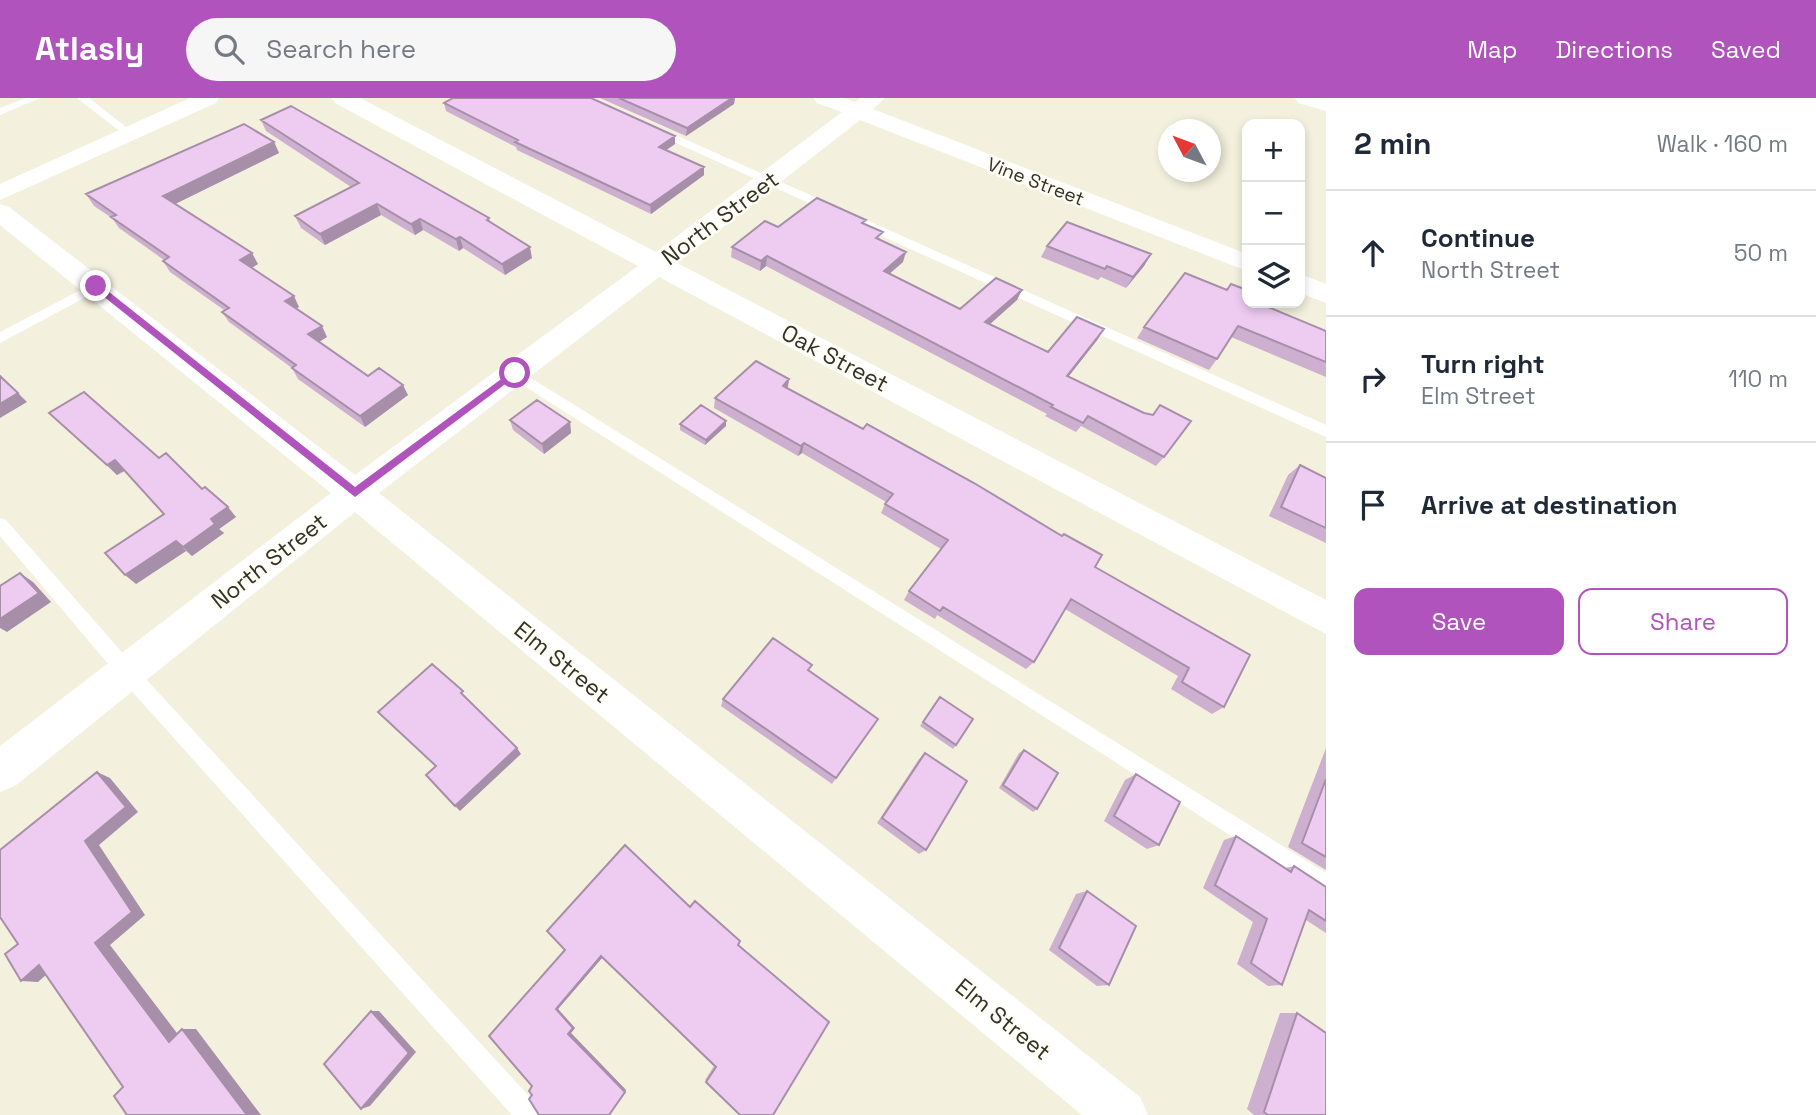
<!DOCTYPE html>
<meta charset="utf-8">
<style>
body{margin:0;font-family:"Space Grotesk",sans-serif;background:#f6f6f7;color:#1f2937}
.controls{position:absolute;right:21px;top:21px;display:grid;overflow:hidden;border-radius:14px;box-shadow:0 4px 10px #0003}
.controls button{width:63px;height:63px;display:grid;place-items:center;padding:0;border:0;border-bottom:2px solid #e0e1e3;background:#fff;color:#1f2937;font:35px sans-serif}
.compass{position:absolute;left:1158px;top:21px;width:63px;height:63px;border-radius:50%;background:#fff;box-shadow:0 4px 10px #0003;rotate:311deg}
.stop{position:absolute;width:21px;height:21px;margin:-16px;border:5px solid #b153bd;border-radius:50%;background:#fff}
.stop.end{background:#b153bd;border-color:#fff;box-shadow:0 2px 7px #0008}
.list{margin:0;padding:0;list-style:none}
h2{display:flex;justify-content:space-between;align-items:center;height:91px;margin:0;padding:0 28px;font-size:30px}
h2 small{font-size:23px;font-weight:400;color:#747a83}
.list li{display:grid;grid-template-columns:46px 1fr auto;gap:21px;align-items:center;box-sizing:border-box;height:126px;padding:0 28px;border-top:2px solid #e0e1e3}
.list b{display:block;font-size:26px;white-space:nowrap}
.list p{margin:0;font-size:23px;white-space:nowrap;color:#747a83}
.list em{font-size:23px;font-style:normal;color:#747a83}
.actions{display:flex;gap:14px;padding:21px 28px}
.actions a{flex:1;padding:16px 0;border:2px solid #b153bd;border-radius:14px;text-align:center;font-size:24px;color:#b153bd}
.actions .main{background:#b153bd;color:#fff}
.icon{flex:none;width:38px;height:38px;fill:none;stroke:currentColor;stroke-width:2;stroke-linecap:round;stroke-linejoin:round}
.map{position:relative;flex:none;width:1326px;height:1017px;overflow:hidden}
header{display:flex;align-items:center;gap:42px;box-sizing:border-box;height:98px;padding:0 35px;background:#b153bd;color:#fff}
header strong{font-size:33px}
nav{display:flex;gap:38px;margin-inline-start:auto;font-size:24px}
.search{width:490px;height:63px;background:#f6f6f7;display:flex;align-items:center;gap:18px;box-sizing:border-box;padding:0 24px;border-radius:38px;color:#747a83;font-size:26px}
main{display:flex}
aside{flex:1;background:#fff}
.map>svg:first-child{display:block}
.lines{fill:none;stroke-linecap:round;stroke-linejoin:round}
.lane{fill:#fff;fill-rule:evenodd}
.street{fill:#fff;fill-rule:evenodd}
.wall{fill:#cdafd0}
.shaded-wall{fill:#a78fa9}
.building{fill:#eeccf2;stroke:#a78fa9;stroke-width:2}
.route{fill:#b153bd}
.labels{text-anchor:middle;stroke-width:5;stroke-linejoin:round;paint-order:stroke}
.far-street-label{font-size:19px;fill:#33322a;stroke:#fffef5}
.street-label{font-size:23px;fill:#33322a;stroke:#fffef5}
</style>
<header>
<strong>Atlasly</strong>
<div class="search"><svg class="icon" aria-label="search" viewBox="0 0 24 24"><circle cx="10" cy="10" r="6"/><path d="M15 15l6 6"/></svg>Search here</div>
<nav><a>Map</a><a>Directions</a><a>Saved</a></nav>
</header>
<main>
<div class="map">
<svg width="1326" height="1017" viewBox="0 0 1326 1017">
<rect width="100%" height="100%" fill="#f3f1dd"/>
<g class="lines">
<path class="lane" d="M26 0H40L0 17V10Z
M77 0H89L135 36 126 38Z
M652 30H660L1326 327V339L652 34Z
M96 184 103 188 101 191 0 245V234Z
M515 270 1326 775V798L510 279V271Z
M0 420 6 422 134 568 538 1008 541 1017H512L120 580 0 438Z"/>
<path class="street" d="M190 0H219L216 5 0 102V86Z
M332 0H360L656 154 842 14 817 5 814 0H845L855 4 860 0H885L873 11 1247 156V173L860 22 677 165 1326 502V536L659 179 379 395 1140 999 1148 1017H1082L355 414 15 688 0 694V648L331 395 0 127V106L9 109 355 377 638 168 335 5Z
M1295 0H1326V13L1298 5Z
M1300 176 1326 186V205L1300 195Z"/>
</g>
<path class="wall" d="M600 0H735L734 6 686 38Z
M444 5 675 46 666 52 704 69V77L651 116 517 52 516 49 446 13Z
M261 22 489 120 490 123 532 160 505 177 463 150 459 153 423 132 415 137 381 117 325 147 301 130 295 118 351 89 266 33Z
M274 44 279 55 175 106 258 166 252 170 299 209 296 210 327 239 319 244 368 278 408 297 365 329 298 281 292 270 229 224 222 214 224 212 170 174 163 163 164 162 119 130 112 120 94 108 86 96Z
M865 126 903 164 889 176 960 211 1017 202 990 226 1048 254 1098 241 1068 279 1164 359 1156 368 1081 328 1076 334 1045 318 1047 316 766 168 760 173 731 159 732 149 778 129Z
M1047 148 1151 156 1144 168 1126 190 1101 179 1098 182 1041 159Z
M1261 206 1326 233V279L1231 239 1217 261 1209 272 1137 240 1144 229Z
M789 281 788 290 1095 469 1224 609 1212 616 1171 591 1178 578 1065 511 1034 564 1026 571 937 517 935 521 904 502 909 493 941 451 881 415 886 404 802 355 798 358 714 310 715 300Z
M49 315 159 360 202 391 236 419 219 431 224 435 192 458 186 453 136 486 164 416 125 373 117 377Z
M510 322 570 324 571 335 544 356 513 332Z
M680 326 726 328 705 347 680 332Z
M1300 367 1326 380V445L1269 418 1288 377Z
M723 601 878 621 832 686 721 608Z
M937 602 956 647 953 651 920 628Z
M1326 650V772L1288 749Z
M1024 652 1037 711 1033 714 999 690 1019 655Z
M925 655 926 752 919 756 877 725 919 661Z
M1136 676 1159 747 1147 751 1104 723 1125 682Z
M1236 738 1285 770 1294 768 1326 789V835L1306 822 1282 887 1268 888 1237 866 1253 824 1203 790 1224 742Z
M1087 793 1109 887 1097 888 1049 852 1076 796Z
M690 809 738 847 740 1017 705 982 714 968 602 860 558 911 575 930 571 935 626 992 532 997V988L565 852Z
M1280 915H1297L1326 1017H1254L1247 1011Z"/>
<path class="shaded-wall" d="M732 0H735L734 6 686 38 687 30Z
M675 38V46L659 57V49Z
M274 44 279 55 169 109 163 98Z
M704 69V77L651 116 650 107Z
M377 106 381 117 325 147 320 136Z
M420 121 423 132 415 137 411 126Z
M460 139 463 150 459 153 456 141Z
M530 149 532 160 505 177 502 166Z
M906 154 903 164 881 183 884 173Z
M252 155 258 166 246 173 240 162Z
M1151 156 1144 168 1126 190 1133 179Z
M767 158 766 168 760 173 761 163Z
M1022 192 1017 202 981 234 985 224Z
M294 198 299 209 291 214 285 203Z
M322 228 327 239 314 247 308 236Z
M1104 231 1098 241 1061 288 1067 278Z
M789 281 787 292 783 288Z
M403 287 408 297 365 329 360 318Z
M18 295 27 304 0 320V306Z
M726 323V328L705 347 706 342Z
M570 324 571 335 544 356 542 346Z
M804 345 802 355 798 358 801 348Z
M115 362 125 372 117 377 107 367Z
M228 409 236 419 219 431 224 435 192 458 183 449 211 421Z
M176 443 186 453 136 486 125 477Z
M20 475 33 484 51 504 7 534 0 530V521Z
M517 650 521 656 460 713 455 708Z
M97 674 110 680 138 714 99 747 145 817 110 847 183 943 169 944 95 845 85 743Z
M601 858 602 860 558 911 575 930 571 935 626 992 625 994 568 936 556 911Z
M39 867 55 869 38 884 21 883Z
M371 913H379L416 954 370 1008 361 1011Z
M182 931H196L261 1017H247Z"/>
<path class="building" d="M453 0H591L675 38 659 49 704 69 650 107 515 44 518 42 444 5Z
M619 0H732L687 30Z
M291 8 489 120 487 122 530 149 502 166 460 139 456 141 420 121 411 126 377 106 320 136 295 118 359 85 261 22Z
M244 26 274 44 163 98 252 155 240 162 294 198 285 203 322 228 308 236 368 278 379 270 403 287 360 318 292 270 296 267 222 214 229 210 163 163 169 159 111 119 116 117 86 96Z
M817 100 866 122 862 125 883 134 876 140 906 154 884 173 960 211 996 180 1022 192 985 224 1048 254 1077 219 1104 231 1067 278 1144 315 1153 317 1160 307 1191 323 1164 359 1088 318 1083 325 1051 309 1053 307 767 158 761 163 732 149 765 123 778 129Z
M1067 124 1151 156 1133 179 1107 168 1105 171 1047 148Z
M1185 175 1227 192 1231 186 1247 192V205H1262L1261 206 1326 233V264L1238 228 1217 261 1144 229Z
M756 263 789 281 783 288 863 331 867 326 974 385 1062 438 1064 436 1102 457 1095 469 1250 557 1224 609 1182 584 1189 570 1071 501 1034 564 943 509 940 513 909 493 948 442 885 406 893 396 804 345 801 348 715 300Z
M0 278 18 295 0 306Z
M84 294 159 360 166 355 202 391 205 389 228 409 211 421 215 426 183 449 176 443 125 477 105 455 164 416 115 362 107 367 49 315Z
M537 302 570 324 542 346 510 322Z
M701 307 726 323 706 342 680 326Z
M1300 367 1326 380V430L1281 409Z
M20 475 39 495 0 521V488Z
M773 540 812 567 808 572 878 621 836 680 723 601Z
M432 566 463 593 461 595 517 650 455 708 426 677 436 668 378 614Z
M940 599 973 621 956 647 923 624Z
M1024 652 1058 675 1037 711 1003 687Z
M925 655 967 683 926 752 882 720Z
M97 674 126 709 85 743 132 814 95 845 169 944 182 931 247 1017H127L114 998 123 989 39 867 21 883 5 856 18 846 0 819V752Z
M1136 676 1180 704 1159 747 1114 718Z
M1326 681V759L1302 745Z
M1236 738 1291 774 1294 768 1326 789V823L1309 812 1282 887 1251 865 1267 821 1215 787Z
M625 747 690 809 695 803 740 843 738 847 829 924 773 1017H740L706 984 716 969 601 858 556 911 573 930 568 936 625 994 609 1017H539L529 1001 532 997 529 993 532 988 489 938 565 852 547 833Z
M1087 793 1136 828 1109 887 1059 850Z
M371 913 409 955 361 1011 324 966Z
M1297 915 1326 935V1017H1268L1264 1014Z"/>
<path class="route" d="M93 186H99L355 389 512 273 520 275 355 399 93 190Z"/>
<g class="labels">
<g class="far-street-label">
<text transform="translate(1036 83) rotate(21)" y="7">Vine Street</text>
</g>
<g class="street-label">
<text transform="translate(720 120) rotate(-37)" y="8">North Street</text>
<text transform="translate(835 260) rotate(28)" y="8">Oak Street</text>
<text transform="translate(269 463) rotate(-38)" y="8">North Street</text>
<text transform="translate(562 564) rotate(39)" y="8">Elm Street</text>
<text transform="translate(1003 921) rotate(39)" y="8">Elm Street</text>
</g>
</g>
</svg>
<div class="controls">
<button>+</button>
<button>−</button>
<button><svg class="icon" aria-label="layers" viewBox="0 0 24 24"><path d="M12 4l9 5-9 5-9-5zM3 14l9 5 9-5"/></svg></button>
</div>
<svg class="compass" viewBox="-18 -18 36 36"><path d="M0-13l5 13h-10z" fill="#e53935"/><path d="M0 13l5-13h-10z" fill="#747a83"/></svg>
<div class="stop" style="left:515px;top:275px"></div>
<div class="stop end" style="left:96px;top:188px"></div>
</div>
<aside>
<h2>2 min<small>Walk · 160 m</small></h2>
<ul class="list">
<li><svg class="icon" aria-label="ahead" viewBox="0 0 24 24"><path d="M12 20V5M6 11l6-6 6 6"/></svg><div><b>Continue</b><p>North Street</p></div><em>50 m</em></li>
<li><svg class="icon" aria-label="right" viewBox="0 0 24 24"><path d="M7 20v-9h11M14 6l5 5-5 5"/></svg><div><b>Turn right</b><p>Elm Street</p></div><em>110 m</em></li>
<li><svg class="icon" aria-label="arrive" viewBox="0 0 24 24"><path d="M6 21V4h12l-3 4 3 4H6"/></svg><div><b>Arrive at destination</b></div></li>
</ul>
<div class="actions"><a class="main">Save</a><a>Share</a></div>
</aside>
</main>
